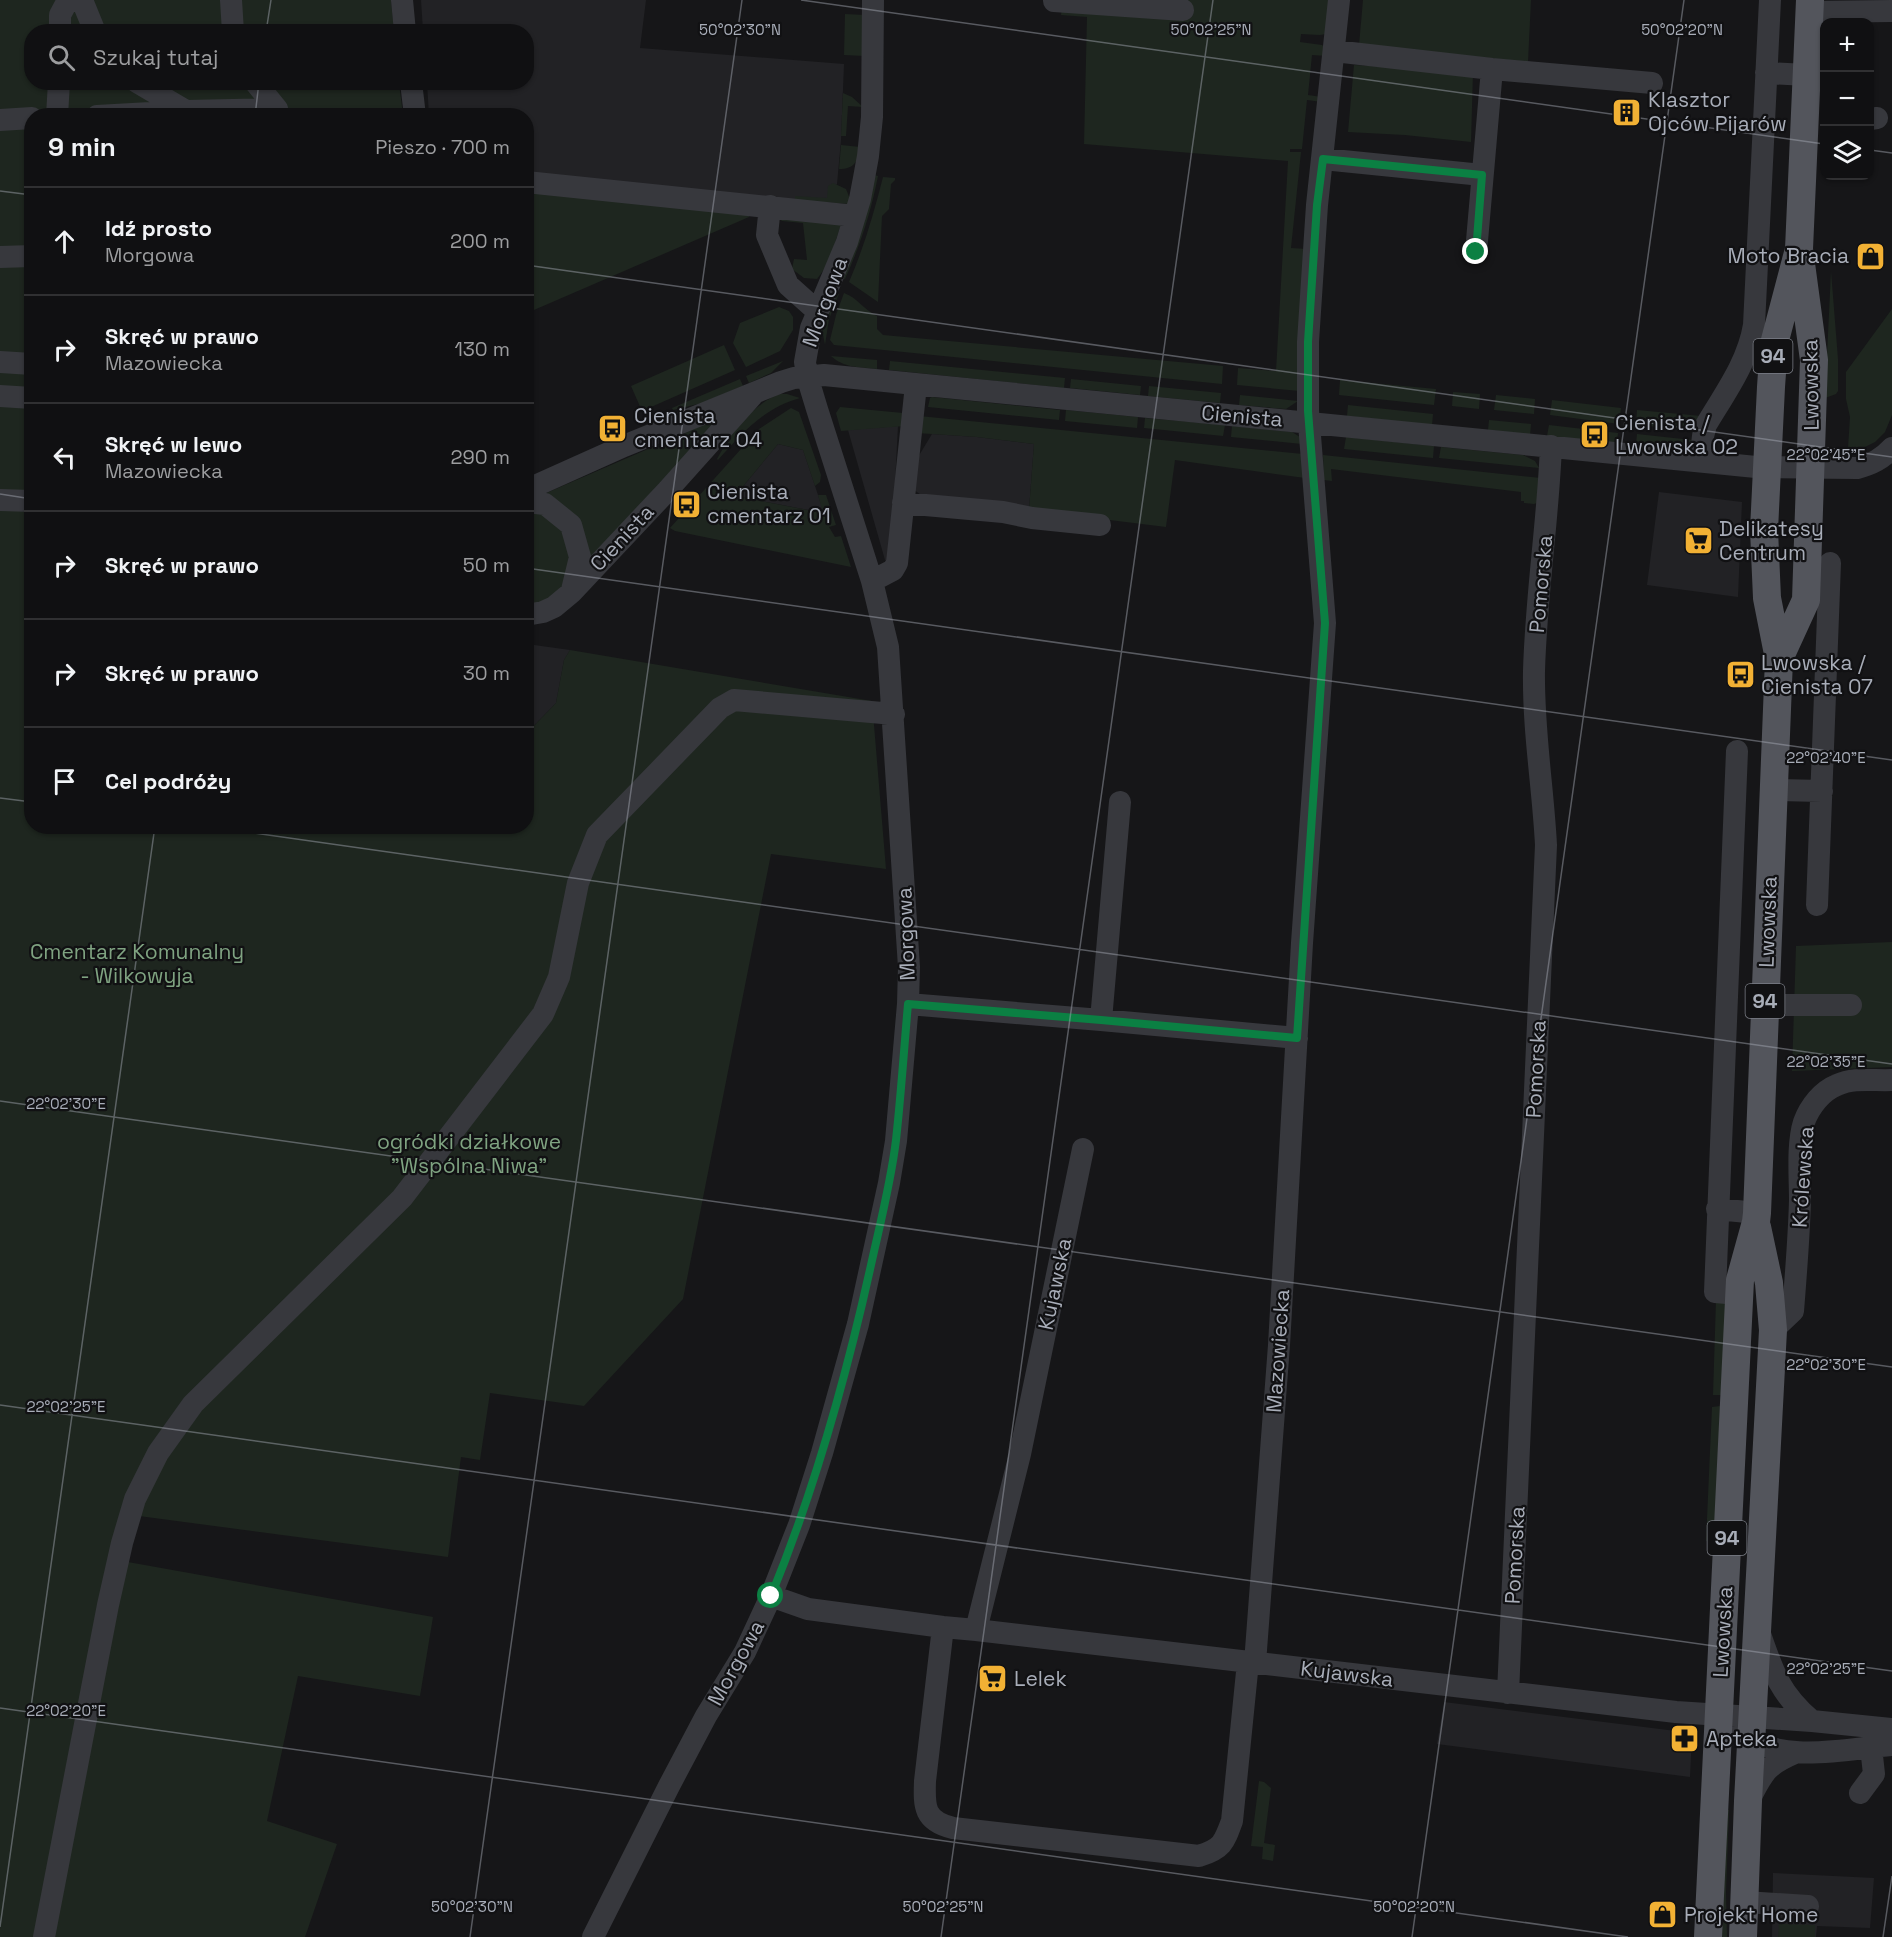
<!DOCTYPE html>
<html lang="pl">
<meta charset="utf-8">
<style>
body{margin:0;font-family:"Space Grotesk",sans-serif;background:#19191b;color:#f1f3f6}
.controls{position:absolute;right:18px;top:18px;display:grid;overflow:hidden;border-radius:12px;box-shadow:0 2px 4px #0004}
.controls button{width:54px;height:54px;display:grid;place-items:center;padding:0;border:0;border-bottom:2px solid #303032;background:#101012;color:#f1f3f6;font:30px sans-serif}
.stop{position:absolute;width:18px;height:18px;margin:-14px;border:4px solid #0b8043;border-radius:50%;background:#fff}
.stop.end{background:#0b8043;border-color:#fff;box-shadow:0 2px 6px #0008}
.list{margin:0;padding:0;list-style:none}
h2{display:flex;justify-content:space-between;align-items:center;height:78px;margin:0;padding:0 24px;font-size:26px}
h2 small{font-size:20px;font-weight:400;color:#9c9d9f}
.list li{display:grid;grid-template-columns:39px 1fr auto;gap:18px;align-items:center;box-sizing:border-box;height:108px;padding:0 24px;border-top:2px solid #303032}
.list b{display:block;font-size:22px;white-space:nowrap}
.list p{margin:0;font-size:20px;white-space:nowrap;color:#9c9d9f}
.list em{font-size:20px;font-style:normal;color:#9c9d9f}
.icon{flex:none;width:33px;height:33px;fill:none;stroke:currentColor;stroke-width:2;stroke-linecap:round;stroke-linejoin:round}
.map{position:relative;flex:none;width:1892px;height:1937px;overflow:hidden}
.search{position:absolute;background:#101012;box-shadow:0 2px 4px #0004;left:24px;top:24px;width:510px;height:66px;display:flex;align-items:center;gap:15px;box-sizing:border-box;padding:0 21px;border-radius:24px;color:#9c9d9f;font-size:22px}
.panel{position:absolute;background:#101012;box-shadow:0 2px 4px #0004;left:24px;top:108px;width:510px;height:726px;border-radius:24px}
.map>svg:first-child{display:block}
.built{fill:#222225}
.green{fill:#1e261f}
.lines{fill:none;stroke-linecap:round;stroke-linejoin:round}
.minor{stroke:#37383d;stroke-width:22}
.major{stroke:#53555c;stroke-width:28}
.route{stroke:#0b8043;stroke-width:8}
.ticks{fill:none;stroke:#a8adb8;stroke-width:1.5;stroke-opacity:0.45}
.labels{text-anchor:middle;stroke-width:4.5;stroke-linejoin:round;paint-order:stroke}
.shield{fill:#111113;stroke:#7b7e86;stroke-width:1.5}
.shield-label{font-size:20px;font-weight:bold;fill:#a8adb8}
.poi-label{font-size:21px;fill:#a8adb8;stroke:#111113;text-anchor:start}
.street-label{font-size:21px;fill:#a8adb8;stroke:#111113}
.park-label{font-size:21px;fill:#7fa381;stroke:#111113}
.ticks-label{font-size:15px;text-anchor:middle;fill:#a8adb8;stroke:#111113;stroke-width:4.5;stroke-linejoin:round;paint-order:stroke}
</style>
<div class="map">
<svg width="1892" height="1937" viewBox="0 0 1892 1937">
<rect width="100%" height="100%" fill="#161618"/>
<path class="built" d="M421 0H646L640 48 844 64 841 140 837 184 824 203 527 173 526 116 429 115 427 83 526 82V32L423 31Z
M898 426 891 560H885L848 430Z
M932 434 977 437 1034 444 1029 510 925 498 909 486 912 467Z
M778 444 803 450 824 513 735 496Z
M1659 492 1742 502 1738 597 1647 585Z
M527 644 570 650 564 660 556 703 527 733Z
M1444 1702 1692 1733 1690 1777 1437 1744Z
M1773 1873 1874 1878 1870 1928 1817 1926 1816 1937H1772Z"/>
<path class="green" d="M0 0H391L394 31 32 32V82L399 83 403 115 32 116V826H526L527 733 556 703 564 660 570 650 872 701 886 869 771 854 683 1299 584 1406 490 1393 480 1460 461 1457 448 1557 139 1516 128 1562 433 1617 420 1696 298 1676 267 1821 337 1844 305 1937H0Z
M1063 0H1332L1326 34 1320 35 1301 34 1300 42 1322 45 1324 47 1327 56 1312 55 1308 95 1322 97V102L1307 100 1302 149H1290V152H1301L1291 248 1307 249 1300 391 1237 385 1238 368 1276 371 1288 161 1084 144 1087 17 1061 15Z
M1363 0H1531L1528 62 1359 45Z
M845 14 865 15 864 56 844 55Z
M1354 65 1473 72 1471 142 1405 135 1348 132Z
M843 93 852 97 863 107 848 106 846 136H841Z
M841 145 860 147C858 161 855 169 839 169Z
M874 175 878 176C871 212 860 246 845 279L842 278Z
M883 177 895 178V180L891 184 889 209 882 216 878 302 849 282C864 247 874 213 883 177Z
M833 183 846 189 850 199 849 204 795 200V196L827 198 828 186Z
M526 189 748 210 749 217 527 313Z
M779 218 842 222 828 264 817 279 804 278 792 269 794 259 807 260 803 223 782 221Z
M1831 271 1838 359V391L1836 394 1825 398Z
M836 293 839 294 829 319 825 345 822 329Z
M844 293C858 298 864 310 877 316V329L883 335 1223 366 1222 384 834 345 830 340 836 315Z
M779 307 789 311 793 317V330L780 351 746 367 733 343 740 323Z
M1892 309V415L1885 432 1875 442 1861 449 1848 448 1850 417 1846 399V372Z
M724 345 735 370 642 411 631 386Z
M831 356 877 360V369C859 367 844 368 831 356Z
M783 361 771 373 749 383 746 376Z
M890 361 1065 378 1064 388 889 370Z
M740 379 743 386 702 403 673 410 672 408Z
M1071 379 1141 386 1140 395 1070 388Z
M1340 380 1436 389 1434 405 1339 395Z
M1149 386 1221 393 1220 403 1148 396Z
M1453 392 1480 394 1479 409 1452 406Z
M779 394H787L800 398C764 408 742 433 718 460L717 459C730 434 752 405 779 394Z
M1240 395 1298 401 1286 409 1239 405Z
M1496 395 1535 399 1534 414 1494 410Z
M932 397 1060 410 1059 420 928 407 930 398Z
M1552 400 1621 408 1619 424 1550 415Z
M1348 405 1433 414 1432 425 1347 416Z
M840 407 903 413 905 426 841 431 836 413Z
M791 408 799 412 821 475 820 482 815 486 803 450 778 444 735 496 823 513 818 495H826L836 525 829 527 835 537 841 536 851 567 675 531 670 528 759 429Z
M1066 410 1138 417 1137 428 1065 421Z
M1637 410 1702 416 1697 430 1636 425Z
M919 416 1303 454 1305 478 1175 460 1166 527 1029 510 1034 444 977 437 917 433Z
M1145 418 1225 425 1223 436 1144 428Z
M715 420H717L592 558 544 494Z
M1489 420 1531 424 1530 435 1488 430Z
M1549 425 1618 433 1617 443 1547 436Z
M1232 426 1292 432 1300 437 1302 444 1231 437Z
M1637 434 1692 440 1685 447 1680 448 1636 445Z
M1346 437 1434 446 1433 458 1344 449Z
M1441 447 1523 455 1535 461 1539 468 1439 458Z
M1323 455 1541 478 1539 502 1534 504 1524 503V501H1521V492L1331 469 1332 481 1324 480Z
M527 509 551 517 570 541V573L559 591 542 602 527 605Z
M1892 942V1067L1792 1071 1796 946Z
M1716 1300H1726L1724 1395H1713Z
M1720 1406 1716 1538 1710 1542 1706 1541 1712 1407Z
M1259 1781 1264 1782 1271 1788 1264 1843 1275 1845 1273 1861 1262 1859 1263 1847 1251 1846Z
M1724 1810H1729L1726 1892 1727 1937H1719Z
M1779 1924 1815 1925V1937H1778Z"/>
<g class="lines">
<path class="minor" d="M82 0 95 32
M231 0 233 32
M402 0 405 32
M1054 1 1183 10
M1810 12 1892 11
M60 32V15L68 0
M1334 51 1492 69 1652 83
M1766 73 1807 75
M137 82 186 111
M255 82 277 109V116
M411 82 415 116
M57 116 59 82
M97 116 186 111 277 109
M1870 119 1877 118
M0 120 32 118
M1323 159 1482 175
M526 182 855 216
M770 206 767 235 788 285 817 311
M1476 252 1492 69
M0 257 32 256
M0 362 32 364
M0 396 32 398
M1700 461 1703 436 1706 425C1725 393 1748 362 1754 325L1770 0
M526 490 624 446 781 382 794 378 824 375 1756 467 1857 468C1872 464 1882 459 1892 448
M0 500 32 501
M526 502 545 504 571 525 580 557 572 590
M903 503 1003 512 1032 518 1100 525
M872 581 893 570 897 563 916 385
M526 615 543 612 554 607 572 592 666 492 752 396
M1737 751 1715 1292 1739 1294
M1774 790 1822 791
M1817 905 1830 563
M908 1004 1101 1020 1297 1038
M1765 1005H1851
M1101 1020 1120 802
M1717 1209 1757 1213
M1773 1330 1793 1311C1796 1274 1799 1237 1800 1200 1800 1177 1797 1144 1804 1122 1810 1106 1822 1091 1837 1085 1854 1077 1874 1081 1892 1080
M771 1596 808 1609 943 1627 976 1630 1676 1712 1812 1721 1892 1729
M943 1627 925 1781C924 1807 924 1821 953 1828L1199 1856C1222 1849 1224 1843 1232 1821L1248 1662
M976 1630 1020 1454 1083 1149
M1760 1634C1773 1672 1780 1694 1812 1721
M1255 1663 1279 1345 1302 943 1325 623 1308 411V342L1317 205 1339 0
M1508 1693 1546 845C1543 787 1533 730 1534 671 1536 596 1548 521 1551 446
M1741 1733C1780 1765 1845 1749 1892 1745
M1860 1793 1874 1774 1871 1747
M1749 1800C1764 1772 1765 1766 1795 1753
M1745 1902 1808 1906
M44 1937 108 1605 122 1543 135 1499 158 1453 193 1404 402 1198 543 1014 559 977 578 883 597 835 720 708 734 700 894 714
M593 1937 669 1786 706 1716 745 1652 771 1596 799 1525 822 1453 858 1324 889 1183 896 1141 908 1004 909 967 888 647 872 581 817 409 807 376 805 362 811 328 847 242 860 199 864 178 868 156 872 117 873 0"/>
<path class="major" d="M1779 659 1806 600 1814 360 1799 249 1810 0
M1708 1937 1740 1280 1756 1222 1757 1213 1779 659 1767 598 1764 530 1771 387 1774 344 1799 249
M1743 1937 1748 1801 1773 1330 1769 1283 1757 1227"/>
</g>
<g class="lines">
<path class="route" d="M771 1596C815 1489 846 1378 871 1265 880 1224 891 1182 896 1140 901 1095 904 1049 908 1004L1101 1020 1297 1038 1325 623 1308 411V342L1317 205 1323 159 1482 175 1476 252"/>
</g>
<path class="ticks" d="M801 0 1824 144M266 32 271 0M255 116 259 82M1870 150 1892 153M0 191 32 195M526 265 1892 457M0 494 32 499M526 568 1892 760M0 798 32 802M204 826 1892 1064M0 1101 1892 1367M0 1405 1892 1671M0 1708 1628 1937M0 1927 155 826M470 1937 742 0M941 1937 1213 0M1412 1937 1684 0M1883 1937 1892 1876"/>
<defs>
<symbol id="building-square" viewBox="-11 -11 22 22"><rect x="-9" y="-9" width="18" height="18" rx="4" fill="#f2b134" stroke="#111113"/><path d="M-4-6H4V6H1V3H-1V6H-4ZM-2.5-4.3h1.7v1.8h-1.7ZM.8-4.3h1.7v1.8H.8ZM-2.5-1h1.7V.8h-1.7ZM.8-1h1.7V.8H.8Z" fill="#111"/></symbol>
<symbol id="shop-square" viewBox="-11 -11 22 22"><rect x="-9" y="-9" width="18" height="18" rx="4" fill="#f2b134" stroke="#111113"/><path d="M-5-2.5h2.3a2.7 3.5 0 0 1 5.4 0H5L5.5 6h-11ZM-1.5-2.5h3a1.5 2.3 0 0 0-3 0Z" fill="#111"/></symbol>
<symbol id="bus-square" viewBox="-11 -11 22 22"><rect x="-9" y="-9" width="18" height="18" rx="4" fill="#f2b134" stroke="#111113"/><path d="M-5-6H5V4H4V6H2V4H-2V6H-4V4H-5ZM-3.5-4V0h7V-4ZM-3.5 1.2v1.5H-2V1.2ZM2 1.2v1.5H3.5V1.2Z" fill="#111"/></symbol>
<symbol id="supermarket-square" viewBox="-11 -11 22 22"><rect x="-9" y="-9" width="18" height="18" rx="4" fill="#f2b134" stroke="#111113"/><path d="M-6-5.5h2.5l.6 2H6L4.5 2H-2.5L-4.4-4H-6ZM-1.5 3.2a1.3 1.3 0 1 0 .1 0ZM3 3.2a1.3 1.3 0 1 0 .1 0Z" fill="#111"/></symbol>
<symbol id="pharmacy-square" viewBox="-11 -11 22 22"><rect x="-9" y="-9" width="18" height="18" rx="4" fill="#f2b134" stroke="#111113"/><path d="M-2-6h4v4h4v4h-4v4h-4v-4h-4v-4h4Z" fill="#111"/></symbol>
</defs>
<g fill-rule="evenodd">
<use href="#building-square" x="1610" y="96" width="33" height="33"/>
<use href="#shop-square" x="1854" y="240" width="33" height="33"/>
<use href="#bus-square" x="596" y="412" width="33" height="33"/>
<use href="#bus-square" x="1578" y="418" width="33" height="33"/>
<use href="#bus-square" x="670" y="488" width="33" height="33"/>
<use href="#supermarket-square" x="1682" y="524" width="33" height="33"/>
<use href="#bus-square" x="1724" y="658" width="33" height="33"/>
<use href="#supermarket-square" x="976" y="1662" width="33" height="33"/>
<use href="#pharmacy-square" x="1668" y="1722" width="33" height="33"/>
<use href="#shop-square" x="1646" y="1898" width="33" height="33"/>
</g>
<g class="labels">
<g class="shield">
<rect x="1753.5" y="339" width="39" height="34" rx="4.5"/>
<rect x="1745.5" y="984" width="39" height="34" rx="4.5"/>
<rect x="1707.5" y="1521" width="39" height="34" rx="4.5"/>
</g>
<g class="shield-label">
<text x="1773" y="363">94</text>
<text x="1765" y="1008">94</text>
<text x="1727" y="1545">94</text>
</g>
<g class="poi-label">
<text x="1648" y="107">Klasztor<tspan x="1648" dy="24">Ojców Pijarów</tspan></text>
<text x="1849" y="263" text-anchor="end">Moto Bracia</text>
<text x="634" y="423">Cienista<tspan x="634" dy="24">cmentarz 04</tspan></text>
<text x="1615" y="430">Cienista /<tspan x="1615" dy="24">Lwowska 02</tspan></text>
<text x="707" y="499">Cienista<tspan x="707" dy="24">cmentarz 01</tspan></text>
<text x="1719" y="536">Delikatesy<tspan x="1719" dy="24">Centrum</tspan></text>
<text x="1761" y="670">Lwowska /<tspan x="1761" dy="24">Cienista 07</tspan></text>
<text x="1014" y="1686">Lelek</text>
<text x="1706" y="1746">Apteka</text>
<text x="1684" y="1922">Projekt Home</text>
</g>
<g class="street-label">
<text transform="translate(825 302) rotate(-70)" y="7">Morgowa</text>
<text transform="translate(1811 385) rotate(-91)" y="7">Lwowska</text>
<text transform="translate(1242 416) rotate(5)" y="7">Cienista</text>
<text transform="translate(622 538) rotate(-47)" y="7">Cienista</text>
<text transform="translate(1541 584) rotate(-85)" y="7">Pomorska</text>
<text transform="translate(1768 922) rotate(-88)" y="7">Lwowska</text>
<text transform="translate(906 934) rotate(-92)" y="7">Morgowa</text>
<text transform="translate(1536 1069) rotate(-87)" y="7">Pomorska</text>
<text transform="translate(1803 1177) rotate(-86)" y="7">Królewska</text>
<text transform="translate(1055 1284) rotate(-78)" y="7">Kujawska</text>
<text transform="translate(1278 1351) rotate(-86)" y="7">Mazowiecka</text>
<text transform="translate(1515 1555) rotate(-87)" y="7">Pomorska</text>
<text transform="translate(1723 1632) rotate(-87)" y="7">Lwowska</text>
<text transform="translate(736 1663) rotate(-61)" y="7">Morgowa</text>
<text transform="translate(1347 1674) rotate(7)" y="7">Kujawska</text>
</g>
<g class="park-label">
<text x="137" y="959">Cmentarz Komunalny<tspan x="137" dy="24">- Wilkowyja</tspan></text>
<text x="469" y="1149">ogródki działkowe<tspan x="469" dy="24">"Wspólna Niwa"</tspan></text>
</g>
</g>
<g class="ticks-label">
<text x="740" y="35">50°02'30"N</text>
<text x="1211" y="35">50°02'25"N</text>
<text x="1682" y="35">50°02'20"N</text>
<text x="1826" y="460">22°02'45"E</text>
<text x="1826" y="763">22°02'40"E</text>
<text x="1826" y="1067">22°02'35"E</text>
<text x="66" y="1109">22°02'30"E</text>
<text x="1826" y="1370">22°02'30"E</text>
<text x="66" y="1412">22°02'25"E</text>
<text x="1826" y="1674">22°02'25"E</text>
<text x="66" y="1716">22°02'20"E</text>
<text x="472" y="1912">50°02'30"N</text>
<text x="943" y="1912">50°02'25"N</text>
<text x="1414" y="1912">50°02'20"N</text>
</g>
</svg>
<div class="controls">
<button>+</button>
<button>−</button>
<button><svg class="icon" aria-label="layers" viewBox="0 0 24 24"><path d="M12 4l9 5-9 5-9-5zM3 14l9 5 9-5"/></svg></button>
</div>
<div class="stop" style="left:771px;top:1596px"></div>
<div class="stop end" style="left:1476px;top:252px"></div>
<div class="search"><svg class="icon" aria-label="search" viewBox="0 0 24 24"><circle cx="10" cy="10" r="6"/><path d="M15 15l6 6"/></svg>Szukaj tutaj</div>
<section class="panel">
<h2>9 min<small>Pieszo · 700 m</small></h2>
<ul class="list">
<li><svg class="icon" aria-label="ahead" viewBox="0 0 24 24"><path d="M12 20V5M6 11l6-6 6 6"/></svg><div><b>Idź prosto</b><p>Morgowa</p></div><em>200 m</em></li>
<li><svg class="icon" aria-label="right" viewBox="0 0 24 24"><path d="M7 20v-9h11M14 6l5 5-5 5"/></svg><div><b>Skręć w prawo</b><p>Mazowiecka</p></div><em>130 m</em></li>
<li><svg class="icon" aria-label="left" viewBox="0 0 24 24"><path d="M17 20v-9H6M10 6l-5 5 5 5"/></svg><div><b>Skręć w lewo</b><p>Mazowiecka</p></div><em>290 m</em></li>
<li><svg class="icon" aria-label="right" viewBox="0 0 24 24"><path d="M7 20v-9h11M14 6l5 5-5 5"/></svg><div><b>Skręć w prawo</b></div><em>50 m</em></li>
<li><svg class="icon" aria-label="right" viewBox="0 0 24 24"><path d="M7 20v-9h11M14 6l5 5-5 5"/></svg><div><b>Skręć w prawo</b></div><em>30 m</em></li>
<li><svg class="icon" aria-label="arrive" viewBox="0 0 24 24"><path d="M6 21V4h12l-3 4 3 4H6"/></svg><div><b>Cel podróży</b></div></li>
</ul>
</section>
</div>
